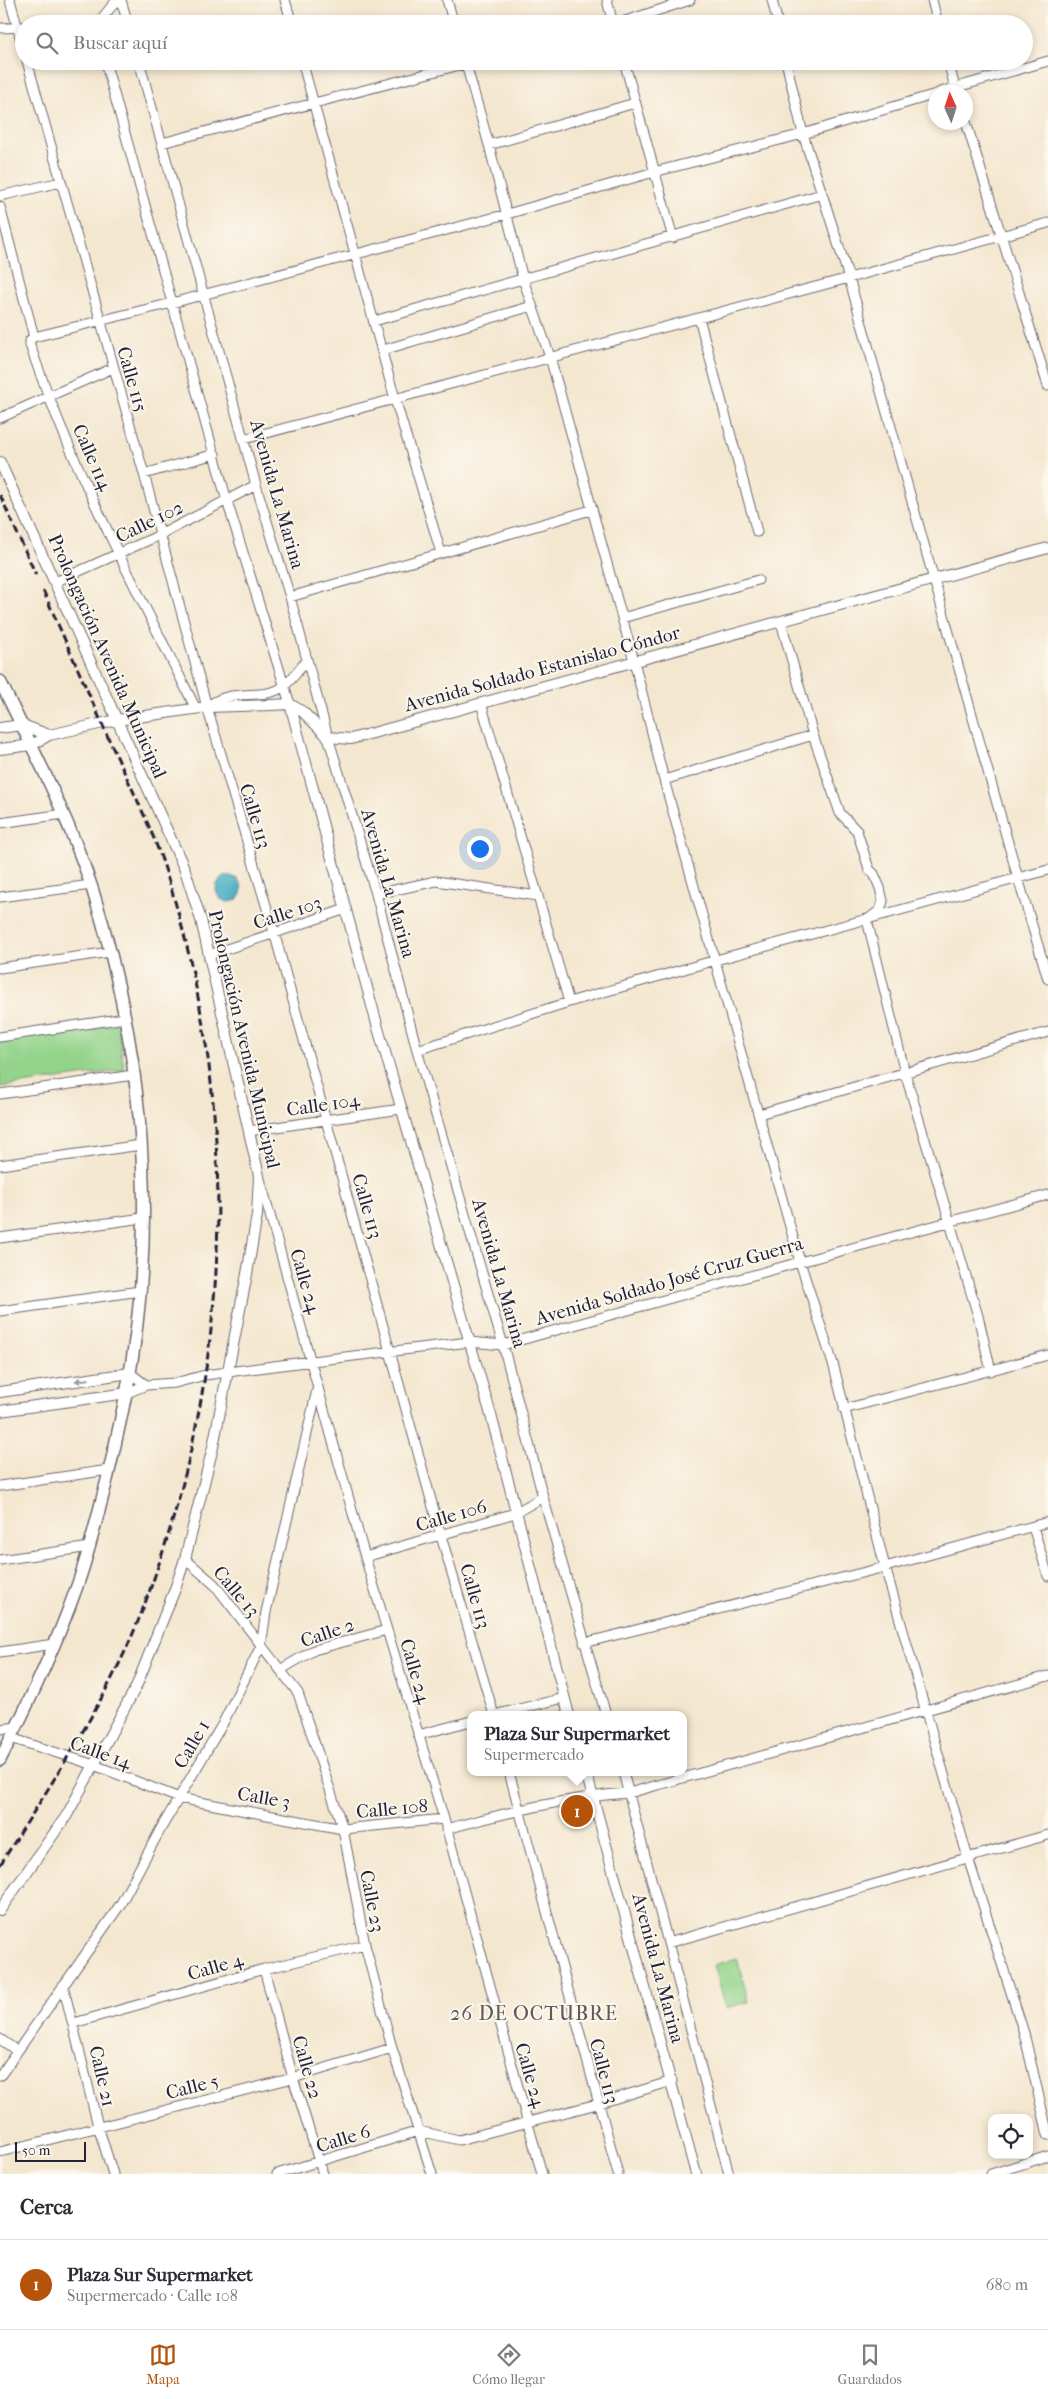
<!DOCTYPE html>
<html lang="es">
<meta charset="utf-8">
<style>
body{margin:0;font-family:"IM FELL French Canon",serif;background:#f2f2f3;color:#2b2b33}
.controls{position:absolute;right:15px;bottom:15px;display:grid;overflow:hidden;border-radius:10px;box-shadow:0 2px 8px #0003}
.controls button{width:45px;height:45px;display:grid;place-items:center;padding:0;border:0;border-bottom:1px solid #e1e1e2;background:#fff;color:#2b2b33;font:25px sans-serif}
.compass{position:absolute;left:928px;top:85px;width:45px;height:45px;border-radius:50%;background:#fff;box-shadow:0 2px 8px #0003;rotate:357deg}
.scale{position:absolute;left:15px;bottom:12px;width:71px;box-sizing:border-box;padding-left:5px;border:2px solid #22223b;border-top:0;font-size:14px;line-height:18px;white-space:nowrap;color:#22223b;-webkit-text-stroke:4px #fbf7ec;paint-order:stroke}
.you{position:absolute;left:479px;top:848px;width:18px;height:18px;margin:-12px;border:4px solid #fff;border-radius:50%;background:#1a73e8;box-shadow:0 0 0 8px #1a73e833}
.badge{display:grid;place-items:center;width:32px;height:32px;border-radius:50%;background:#b45309;color:#fff;font-size:16px;font-weight:700}
.pin{position:absolute;translate:-50% -50%;border:2px solid #fff;box-shadow:0 1px 5px #0006}
.popup{position:absolute;left:467px;top:1711px;width:220px;height:65px;box-sizing:border-box;display:grid;place-content:center;border-radius:10px;background:#fff;filter:drop-shadow(0 1px 4px #0005);font-size:16px;white-space:nowrap;color:#7c7c81}
.popup b{font-size:19px;color:#2b2b33}
.popup::after{content:'';position:absolute;left:50%;top:100%;margin-left:-10px;border:10px solid transparent;border-top-color:#fff}
.list{margin:0;padding:0;list-style:none}
h2{display:flex;justify-content:space-between;align-items:center;height:65px;margin:0;padding:0 20px;font-size:21px}
h2 small{font-size:16px;font-weight:400;color:#7c7c81}
.list li{display:grid;grid-template-columns:32px 1fr auto;gap:15px;align-items:center;box-sizing:border-box;height:90px;padding:0 20px;border-top:1px solid #e1e1e2}
.list b{display:block;font-size:19px;white-space:nowrap}
.list p{margin:0;font-size:16px;white-space:nowrap;color:#7c7c81}
.list em{font-size:16px;font-style:normal;color:#7c7c81}
.icon{flex:none;width:28px;height:28px;fill:none;stroke:currentColor;stroke-width:2;stroke-linecap:round;stroke-linejoin:round}
.map{position:relative;flex:none;width:1048px;height:2174px;overflow:hidden}
.search{position:absolute;background:#fff;box-shadow:0 2px 8px #0003;left:15px;right:15px;top:15px;height:55px;display:flex;align-items:center;gap:12px;box-sizing:border-box;padding:0 18px;border-radius:28px;color:#7c7c81;font-size:19px}
.sheet{height:155px;background:#fff}
nav{display:flex;justify-content:space-around;align-items:center;box-sizing:border-box;height:70px;border-top:1px solid #e1e1e2;background:#fff;font-size:14px;color:#7c7c81}
nav a{display:grid;justify-items:center;gap:2px}
nav .on{color:#b45309}
.map>svg:first-child{display:block}
.green{fill:#93d38a;stroke:#5a7a62}
.water{fill:#41acc0;stroke:#32677e}
.lines{fill:none;stroke-linecap:round;stroke-linejoin:round}
.minor-casing{stroke:#6c676f;stroke-width:11}
.tertiary-casing{stroke:#6c676f;stroke-width:12}
.secondary-casing{stroke:#6c676f;stroke-width:14}
.minor{stroke:#fff;stroke-width:9}
.tertiary{stroke:#fff;stroke-width:10}
.secondary{stroke:#fff;stroke-width:11}
.rail{stroke:#22223b;stroke-width:3;stroke-dasharray:8 4;stroke-linecap:butt}
.oneway{fill:#9c9ca7}
.labels{text-anchor:middle;stroke-width:4;stroke-linejoin:round;paint-order:stroke}
.street-label{font-size:19px;fill:#22223b;stroke:#fbf7ec}
.neighbourhood-label{font-size:20px;letter-spacing:1px;fill:#63585b;stroke:#fbf7ec}
</style>
<div class="map">
<svg width="1048" height="2174" viewBox="0 0 1048 2174">
<rect width="100%" height="100%" fill="#fbf7ec"/>
<filter id="ink" filterUnits="userSpaceOnUse"><feTurbulence type="fractalNoise" baseFrequency=".02" numOctaves="2"/><feDisplacementMap in="SourceGraphic" scale="10" xChannelSelector="R" yChannelSelector="G"/><feConvolveMatrix kernelMatrix="1 2 1 2 8 2 1 2 1" color-interpolation-filters="sRGB"/></filter>
<filter id="wash" filterUnits="userSpaceOnUse"><feTurbulence type="fractalNoise" baseFrequency=".0096" numOctaves="4" result="noise"/><feDisplacementMap in="SourceGraphic" scale="20" xChannelSelector="R" yChannelSelector="G"/><feGaussianBlur stdDeviation="1.12" result="paint"/><feColorMatrix in="noise" values="0 0 0 0 0 0 0 0 0 0 0 0 0 0 0 0 0 1.4 0 .05"/><feComposite in="paint" operator="in"/></filter>
<g filter="url(#wash)">
<rect width="100%" height="100%" fill="#f4e7d0"/>
<path class="green" d="M118 1023 124 1070 0 1087V1041Z
M737 1958 749 2002 726 2008 714 1965Z"/>
<path class="water" d="M216 889a13 13 0 1 1 26 0a13 13 0 1 1-26 0Z"/>
</g>
<g filter="url(#ink)">
<g class="lines">
<defs>
<path id="minor" d="M10 0 24 51
M121 0 128 24
M285 0 292 24
M447 0 454 24
M607 0 613 24
M772 0 778 24
M932 0 938 24
M97 24 117 0
M616 24 690 0
M0 28 24 27
M27 61 144 474 207 707 274 932 441 1536 494 1715
M105 61 227 501 290 704
M139 61 256 485 290 597 328 737 376 894 417 1050 503 1345 543 1497 606 1715
M302 61 395 399 441 553
M465 61 489 145 523 279 550 357 634 661 664 780 800 1262 834 1367 885 1567 926 1712 968 1858 1024 2033 1048 2135
M624 61 673 238
M786 61 803 134 849 278 1018 878 1048 979
M948 61 956 92
M940 92 1048 61
M966 122 1048 386
M162 143 475 61
M489 145 635 103
M0 196 61 182
M0 207 34 337 30 340V345C73 471 137 590 196 709
M699 318 757 532
M374 321 822 194
M34 337 172 303 507 214 654 172 803 134 936 94
M383 350 532 306
M0 418 113 368
M244 439 849 278 1048 223
M144 474 215 454
M55 582 160 535 256 485
M290 597 591 510
M622 618 758 580
M781 622 813 735 840 813 857 831 869 869 874 874 880 888 883 901 880 910 867 920 905 1073 978 1316 991 1371
M481 703 569 1002
M207 707C231 686 264 702 284 686 293 679 300 668 307 660
M664 780 813 735
M0 823 64 814
M376 894 436 881 538 896
M0 897 91 885
M209 955 346 909
M0 968 110 952
M0 1037 125 1018
M417 1050 569 1002 716 960 1048 870
M0 1094 134 1075
M759 1114 1048 1032
M249 1131 401 1109
M0 1165 141 1145
M260 1179 365 1557 444 1819 542 2174
M0 1238 143 1218
M0 1311 140 1291
M130 1373 146 1385
M127 1393 146 1385 175 1383 205 1375 312 1361 469 1342 503 1345 800 1262 1048 1195
M844 1409 1048 1355
M0 1486 109 1470
M1033 1527 1048 1576
M365 1557 515 1513 543 1497
M185 1559 215 1585 298 1693 343 1829 365 1945 392 2048 432 2174
M0 1560 90 1547
M584 1643 885 1567 1048 1522
M0 1652 54 1644
M280 1670 314 1650 387 1630
M494 1715 564 1698
M0 1729 18 1727
M418 1735 471 1721
M11 1738 94 1765 179 1798 246 1811 343 1829 444 1819
M509 1772 618 2174
M623 1772 729 2174
M446 1829C506 1813 566 1797 629 1793L1048 1676
M668 1943 1048 1835
M264 1969 293 2078 323 2174
M63 1985 98 2126 113 2174
M74 2023 264 1969 365 1945
M0 2039 17 2051
M0 2076 120 1905 160 1830 223 1723 261 1646 266 1612 317 1390
M0 2152 293 2078 392 2048
M277 2174 419 2131 459 2140 597 2104 672 2081
M991 2174 1048 2156"/>
<path id="tertiary" d="M0 462 185 870 201 920 259 1176 257 1215 247 1274 213 1447 185 1559 175 1589 136 1687 67 1815 0 1910
M290 704 378 1028 491 1415 569 1715
M0 728 22 725 49 735
M0 749 32 745 49 735 117 720 207 707 271 705 290 704 303 712 328 737 351 739 1048 548
M0 1392 130 1373
M0 1411 127 1393
M586 1772 696 2174"/>
<path id="secondary" d="M0 681C33 749 68 816 92 888 139 1035 156 1193 134 1347 128 1392 117 1436 107 1480 97 1517 89 1554 76 1589 55 1648 28 1705 0 1760"/>
</defs>
<use href="#minor" class="minor-casing"/>
<use href="#tertiary" class="tertiary-casing"/>
<use href="#secondary" class="secondary-casing"/>
<use href="#minor" class="minor"/>
<use href="#tertiary" class="tertiary"/>
<use href="#secondary" class="secondary"/>
<path class="rail" d="M0 495 36 575
M0 1865C41 1800 84 1735 118 1666 137 1628 152 1586 165 1545 235 1327 236 1088 165 869 151 826 130 785 111 744 88 692 65 640 42 588"/>
</g>
<defs><path id="oneway-solid" d="M-6-.8H1V-3.2L6.5 0L1 3.2V.8H-6Z" transform="scale(1.25)"/></defs>
<use class="oneway" href="#oneway-solid" transform="translate(82 1380) rotate(172)"/>
</g>
<g class="labels">
<g class="street-label">
<text transform="translate(133 379) rotate(74)" y="7">Calle 115</text>
<text transform="translate(93 457) rotate(66)" y="7">Calle 114</text>
<text transform="translate(278 494) rotate(74)" y="7">Avenida La Marina</text>
<text transform="translate(149 521) rotate(-26)" y="7">Calle 102</text>
<text transform="translate(108 656) rotate(66)" y="7">Prolongación Avenida Municipal</text>
<text transform="translate(542 668) rotate(-15)" y="7">Avenida Soldado Estanislao Cóndor</text>
<text transform="translate(256 816) rotate(73)" y="7">Calle 113</text>
<text transform="translate(389 883) rotate(74)" y="7">Avenida La Marina</text>
<text transform="translate(287 912) rotate(-18)" y="7">Calle 103</text>
<text transform="translate(245 1039) rotate(77)" y="7">Prolongación Avenida Municipal</text>
<text transform="translate(323 1104) rotate(-8)" y="7">Calle 104</text>
<text transform="translate(368 1206) rotate(74)" y="7">Calle 113</text>
<text transform="translate(500 1273) rotate(74)" y="7">Avenida La Marina</text>
<text transform="translate(669 1280) rotate(-16)" y="7">Avenida Soldado José Cruz Guerra</text>
<text transform="translate(306 1281) rotate(74)" y="7">Calle 24</text>
<text transform="translate(451 1515) rotate(-16)" y="7">Calle 106</text>
<text transform="translate(237 1591) rotate(50)" y="7">Calle 13</text>
<text transform="translate(476 1596) rotate(74)" y="7">Calle 113</text>
<text transform="translate(327 1632) rotate(-19)" y="7">Calle 2</text>
<text transform="translate(416 1671) rotate(74)" y="7">Calle 24</text>
<text transform="translate(191 1744) rotate(-60)" y="7">Calle 1</text>
<text transform="translate(101 1752) rotate(20)" y="7">Calle 14</text>
<text transform="translate(264 1797) rotate(10)" y="7">Calle 3</text>
<text transform="translate(392 1808) rotate(-5)" y="7">Calle 108</text>
<text transform="translate(373 1901) rotate(79)" y="7">Calle 23</text>
<text transform="translate(215 1966) rotate(-16)" y="7">Calle 4</text>
<text transform="translate(659 1968) rotate(75)" y="7">Avenida La Marina</text>
<text transform="translate(308 2067) rotate(74)" y="7">Calle 22</text>
<text transform="translate(605 2071) rotate(75)" y="7">Calle 113</text>
<text transform="translate(531 2075) rotate(74)" y="7">Calle 24</text>
<text transform="translate(103 2076) rotate(77)" y="7">Calle 21</text>
<text transform="translate(192 2086) rotate(-14)" y="7">Calle 5</text>
<text transform="translate(343 2138) rotate(-17)" y="7">Calle 6</text>
</g>
<g class="neighbourhood-label">
<text x="534" y="2020">26 DE OCTUBRE</text>
</g>
</g>
</svg>
<div class="controls">
<button><svg class="icon" aria-label="locate" viewBox="0 0 24 24"><circle cx="12" cy="12" r="6"/><path d="M12 2v4M12 18v4M2 12h4M18 12h4"/></svg></button>
</div>
<svg class="compass" viewBox="-18 -18 36 36"><path d="M0-13l5 13h-10z" fill="#e53935"/><path d="M0 13l5-13h-10z" fill="#7c7c81"/></svg>
<div class="scale">50 m</div>
<div class="you"></div>
<div class="pin badge" style="left:577px;top:1811px">1</div>
<div class="popup"><b>Plaza Sur Supermarket</b>Supermercado</div>
<div class="search"><svg class="icon" aria-label="search" viewBox="0 0 24 24"><circle cx="10" cy="10" r="6"/><path d="M15 15l6 6"/></svg>Buscar aquí</div>
</div>
<section class="sheet">
<h2>Cerca<small></small></h2>
<ul class="list">
<li><span class="badge">1</span><div><b>Plaza Sur Supermarket</b><p>Supermercado · Calle 108</p></div><em>680 m</em></li>
</ul>
</section>
<nav>
<a class="on"><svg class="icon" aria-label="map" viewBox="0 0 24 24"><path d="M3 6l6-2 6 2 6-2v14l-6 2-6-2-6 2zM9 4v14M15 6v14"/></svg>Mapa</a>
<a><svg class="icon" aria-label="directions" viewBox="0 0 24 24"><path d="M12 3l9 9-9 9-9-9zM9 14v-3h6M13 9l2 2-2 2"/></svg>Cómo llegar</a>
<a><svg class="icon" aria-label="saved" viewBox="0 0 24 24"><path d="M7 4h10v16l-5-4-5 4z"/></svg>Guardados</a>
</nav>
